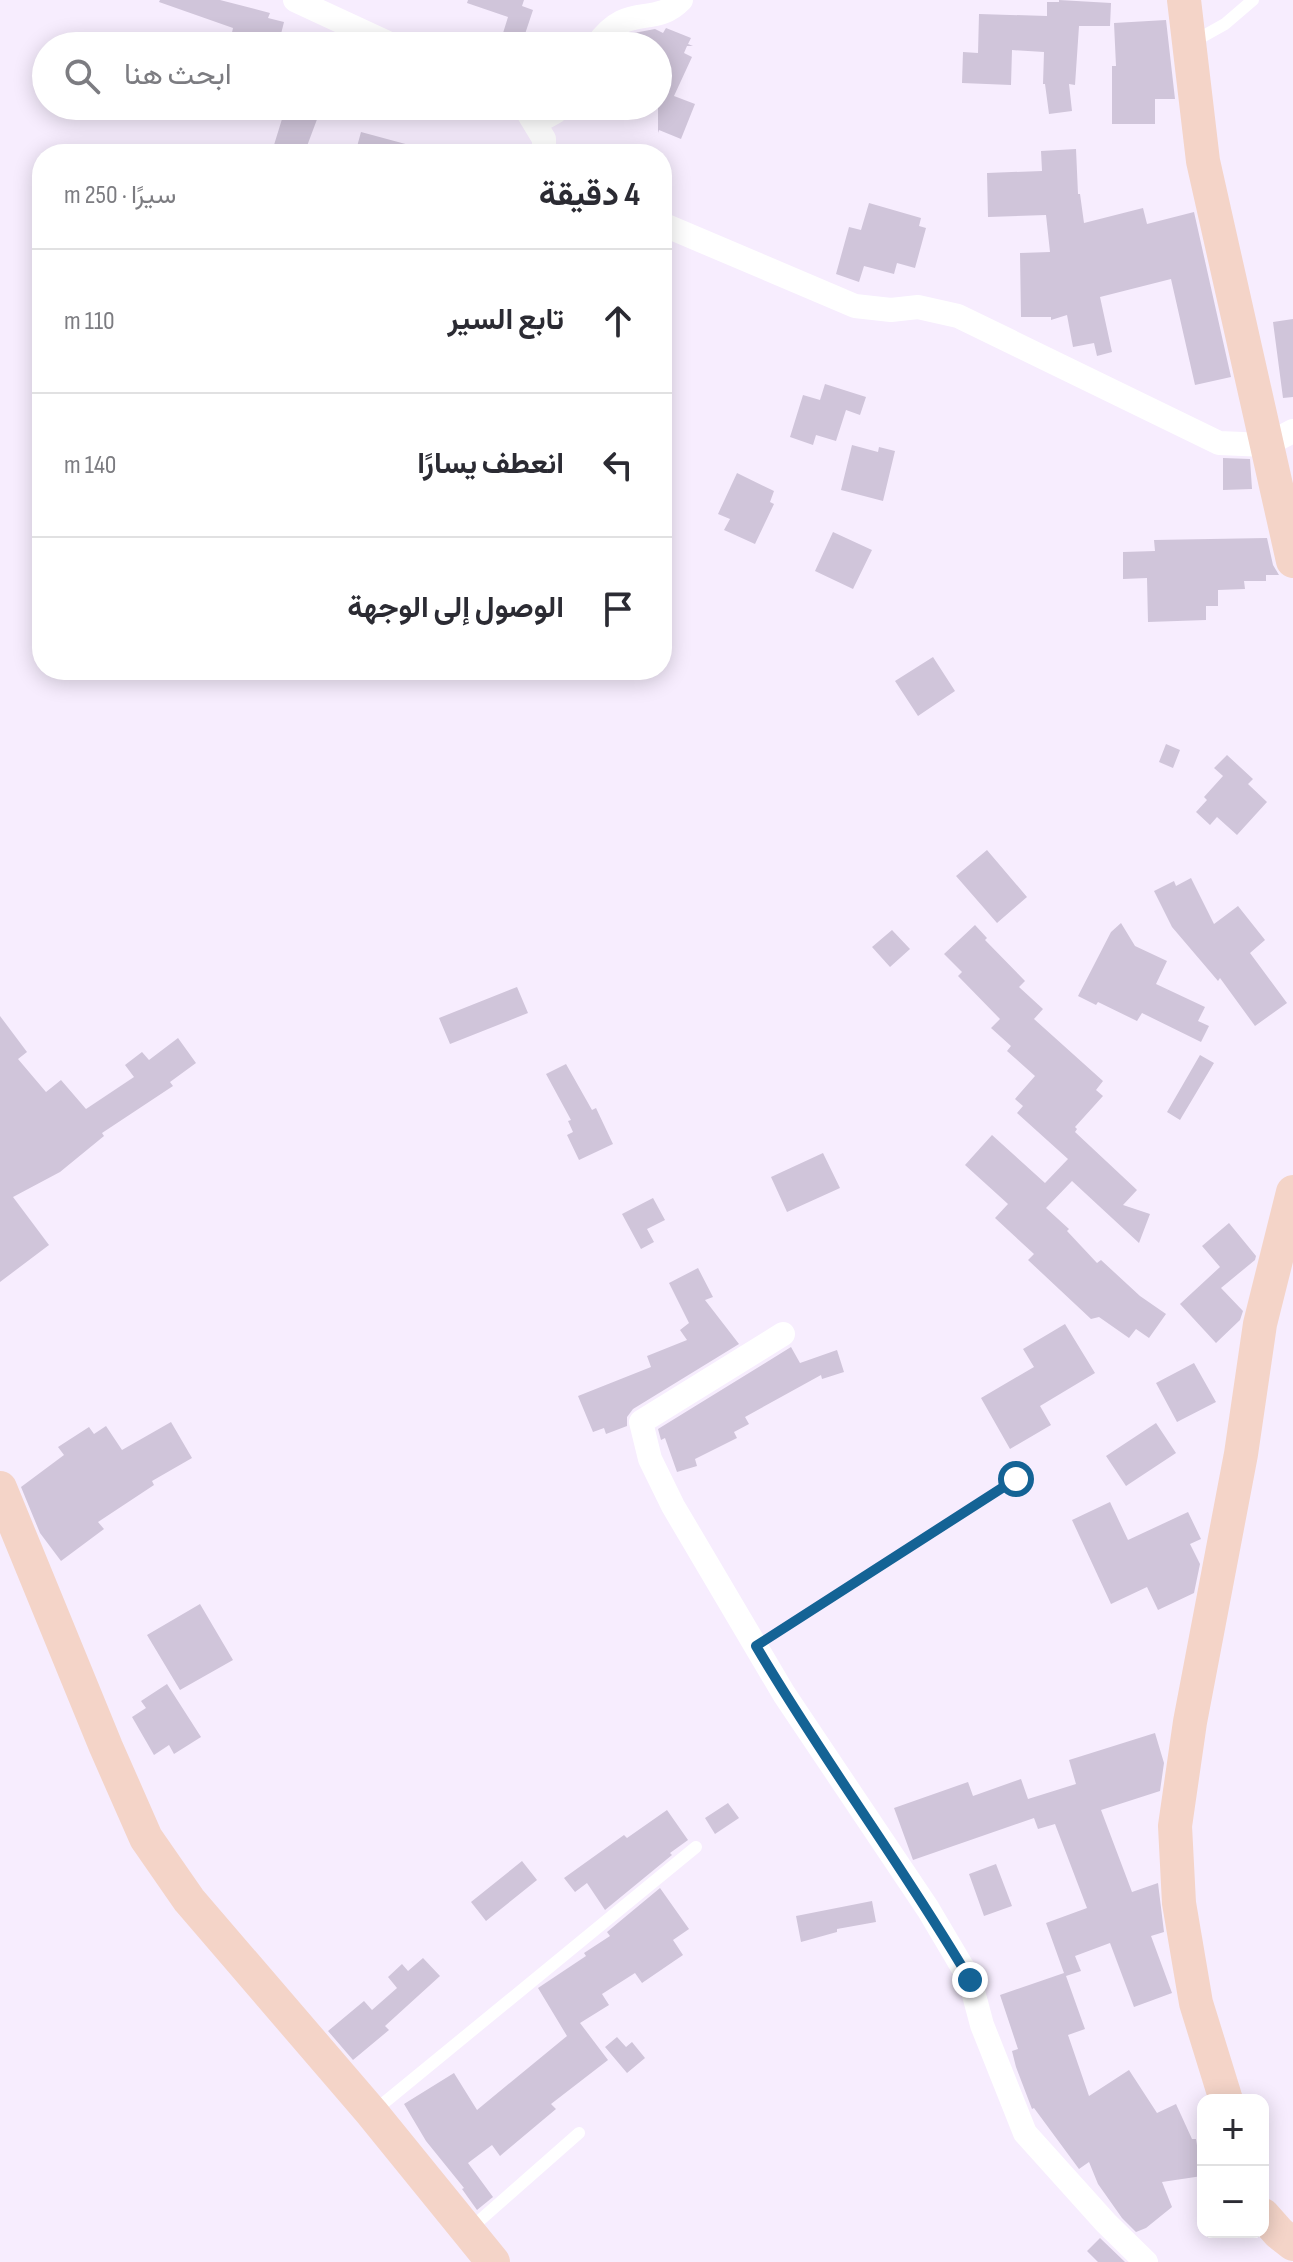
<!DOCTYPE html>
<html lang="ar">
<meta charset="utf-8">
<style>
body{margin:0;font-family:"Sofia Sans Condensed",Vazirmatn,sans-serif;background:#f7f7f7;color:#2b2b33;direction:rtl}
.controls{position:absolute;right:24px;bottom:24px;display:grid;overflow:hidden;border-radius:16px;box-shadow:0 4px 20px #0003}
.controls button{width:72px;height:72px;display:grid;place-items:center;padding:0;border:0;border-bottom:2px solid #e1e1e2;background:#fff;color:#2b2b33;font:40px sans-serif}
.stop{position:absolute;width:24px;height:24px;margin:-18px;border:6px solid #146395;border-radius:50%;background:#fff}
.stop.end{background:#146395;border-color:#fff;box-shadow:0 2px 8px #0008}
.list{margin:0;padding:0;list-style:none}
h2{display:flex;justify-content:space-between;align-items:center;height:104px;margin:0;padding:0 32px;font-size:34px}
h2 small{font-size:26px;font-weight:400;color:#7c7c81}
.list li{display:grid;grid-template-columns:52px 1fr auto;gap:24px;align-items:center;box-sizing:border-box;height:144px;padding:0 32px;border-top:2px solid #e1e1e2}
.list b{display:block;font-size:30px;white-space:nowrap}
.list em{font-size:26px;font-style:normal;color:#7c7c81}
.icon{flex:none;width:44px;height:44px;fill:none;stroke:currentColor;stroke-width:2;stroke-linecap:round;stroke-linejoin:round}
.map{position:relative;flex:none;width:1293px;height:2262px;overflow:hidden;direction:ltr}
.search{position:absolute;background:#fff;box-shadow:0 4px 20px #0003;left:32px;top:32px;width:640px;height:88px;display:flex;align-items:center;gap:20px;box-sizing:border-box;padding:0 28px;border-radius:44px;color:#7c7c81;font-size:30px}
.panel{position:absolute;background:#fff;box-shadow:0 4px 20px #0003;left:32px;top:144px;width:640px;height:536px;border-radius:32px;direction:rtl}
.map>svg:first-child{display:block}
.building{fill:#d0c5da}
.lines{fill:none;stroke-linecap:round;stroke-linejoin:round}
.path{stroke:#a39ba8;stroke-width:4;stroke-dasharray:4 4;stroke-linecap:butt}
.lane{stroke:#fff;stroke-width:12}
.street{stroke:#fff;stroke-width:24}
.secondary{stroke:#f4d4c8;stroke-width:34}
.route{stroke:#146395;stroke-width:10}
</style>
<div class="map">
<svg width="1293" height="2262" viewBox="0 0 1293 2262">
<rect width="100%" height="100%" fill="#f7edfe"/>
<path class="building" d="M160 0H220L270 13 268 18 284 22 278 46H229L233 28 159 2Z
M468 0H524L522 6 533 10 521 46H499L508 17 467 3Z
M1059 0 1111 3 1110 26H1079L1075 85 1069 84 1072 111 1049 114 1045 84H1043L1044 52 1012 50 1011 85 962 83 963 52 978 53 979 14 1047 16V2H1059Z
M1166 20 1175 99H1155V124H1112V66H1116L1114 23Z
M666 28 691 38 688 44 693 46H687L684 53 692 57 674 96 695 104 681 139 659 130 658 133V46H616L634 33 655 29 663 33Z
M329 32 358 46H325Z
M286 106H322L304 154 274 145Z
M361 132 424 149 423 154H355Z
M1076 149 1078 194H1080L1084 223 1143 208 1147 224 1194 212 1231 377 1195 385 1171 279 1100 297 1112 352 1097 356 1094 343 1073 347 1067 315 1051 320V317H1021L1020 253 1050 252 1046 215 988 217 987 173 1042 171 1041 151Z
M869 203 921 218 919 226 926 228 915 268 897 263 894 274 864 266 859 282 836 274 849 227 861 230Z
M1293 319V397L1283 398 1273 322Z
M825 384 866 397 860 415 846 410 836 441 816 435 813 445 790 437 803 395 820 400Z
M852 445 878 452 879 447 895 451 883 501 841 490Z
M1223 458 1250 459 1252 489 1223 490Z
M737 473 774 491 770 502 774 504 755 544 724 530 730 519 718 514Z
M833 532 872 550 853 589 815 571Z
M1267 538 1273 565 1279 575H1266V581H1244L1245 589 1218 590V606H1206V620L1148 622 1147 578 1123 579V552L1155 551 1154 540Z
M933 657 955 691 918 716 895 681Z
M1166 744 1180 750 1173 768 1159 762Z
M1227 755 1253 779 1248 784 1267 802 1237 835 1217 817 1210 825 1196 812 1207 800 1204 797 1223 776 1214 768Z
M987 850 1027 897 997 923 956 876Z
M1191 878 1214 924 1238 906 1265 940 1250 953 1287 1003 1255 1026 1220 978 1218 981 1172 927 1154 891 1174 881 1176 886Z
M1121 923 1135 946 1167 961 1156 984 1205 1007 1198 1021 1209 1026 1201 1042 1142 1013 1137 1021 1098 1002 1096 1005 1078 996 1111 932Z
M975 925 987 938 985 940 1025 981 1019 987 1043 1009 1034 1019 1103 1081 1096 1090 1103 1096 1075 1127 1077 1129 1075 1132 1137 1190 1123 1205 1150 1214 1139 1243 1072 1181 1046 1208 1069 1229 1067 1231 1097 1263 1101 1260 1140 1296 1166 1314 1149 1338 1136 1329 1129 1338 1099 1317 1091 1319 1028 1260 1034 1254 995 1218 1008 1204 965 1165 992 1135 1045 1183 1068 1159 1017 1113 1023 1106 1015 1099 1035 1076 1007 1051 1011 1046 991 1028 1000 1019 958 976 962 972 944 954Z
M892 930 910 949 890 967 872 947Z
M517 987 528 1013 450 1044 439 1018Z
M0 1016 27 1052 18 1059 46 1092 61 1080 86 1109 134 1077 125 1065 142 1052 149 1060 178 1038 196 1063 170 1082 173 1086 102 1133 104 1136 60 1172 13 1197 49 1245 0 1282Z
M1200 1055 1214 1063 1180 1120 1167 1112Z
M566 1064 592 1110 596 1108 613 1144 579 1160 567 1135 573 1132 568 1121 571 1120 546 1074Z
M823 1153 840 1188 787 1212 771 1177Z
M653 1198 665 1220 647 1229 654 1242 641 1249 622 1214Z
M1229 1223 1256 1256 1255 1260 1221 1288 1243 1311 1240 1320 1216 1343 1180 1304 1220 1267 1202 1246Z
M698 1268 713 1297 705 1300 739 1344 633 1409 627 1417V1426L606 1434 604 1428 593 1432 578 1396 651 1367 647 1356 687 1340 680 1330 689 1323 669 1283Z
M1065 1324 1095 1373 1040 1406 1051 1425 1010 1449 981 1398 1034 1367 1023 1349Z
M791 1347 800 1363 837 1350 844 1372 822 1379 821 1375 745 1417 749 1424 734 1432 737 1438 695 1459 697 1466 677 1472 665 1438 661 1440 658 1429Z
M1194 1363 1216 1402 1177 1422 1156 1383Z
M171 1422 192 1458 152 1481 154 1485 98 1522 104 1529 61 1561 40 1533 21 1487 64 1455 58 1447 89 1427 94 1434 106 1426 122 1450Z
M1156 1423 1176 1453 1126 1486 1106 1456Z
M1110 1502 1128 1540 1188 1512 1201 1539 1190 1544 1200 1564 1194 1593 1158 1610 1147 1587 1111 1604 1072 1520Z
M200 1604 233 1660 180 1690 147 1635Z
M167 1684 201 1737 174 1754 169 1745 154 1755 132 1717 146 1708 141 1701Z
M1155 1733 1164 1763 1160 1791 1101 1810 1132 1892 1158 1883 1164 1932 1151 1936 1172 1993 1134 2007 1110 1943 1075 1956 1081 1971 1066 1976 1085 2029 1068 2035 1089 2096 1129 2070 1157 2113 1176 2104 1192 2139H1196L1202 2176 1162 2182 1172 2207 1146 2228 1136 2232 1122 2218 1098 2184 1089 2162 1079 2169 1034 2108 1032 2109 1016 2067 1012 2051 1018 2049 1000 1995 1064 1973 1046 1923 1087 1908 1055 1824 1038 1829 1034 1818 913 1860 894 1808 968 1782 973 1796 1021 1779 1028 1799 1076 1784 1069 1760Z
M728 1803 739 1818 715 1834 705 1818Z
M667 1810 688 1840 670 1853 672 1855 605 1910 587 1883 575 1892 564 1878 624 1835 627 1838Z
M522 1861 537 1880 486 1921 471 1902Z
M996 1864 1012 1906 984 1916 969 1874Z
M660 1888 689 1929 673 1940 683 1955 642 1983 635 1973 602 1994 609 2005 580 2023 608 2060 551 2104 556 2109 500 2156 492 2145 468 2163 493 2197 477 2210 462 2189 464 2188 426 2141 404 2104 454 2073 477 2110 567 2036 538 1988 586 1956 584 1953 610 1936 607 1932Z
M872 1901 876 1922 837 1929V1932L801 1942 796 1916Z
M423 1958 440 1976 385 2026 389 2030 353 2060 328 2031 364 2001 372 2010 397 1988 388 1977 402 1964 408 1971Z
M617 2037 626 2047 632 2042 645 2058 627 2073 605 2047Z
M1100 2238 1125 2262H1098L1087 2251Z"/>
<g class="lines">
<path class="path" d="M773 1635 1016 1479"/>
<path class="lane" d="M1191 43 1225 24 1253 0
M374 2111 696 1847
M470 2229 579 2133"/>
<path class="street" d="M295 0 394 46
M596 46C628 0 653 29 681 0
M524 106 544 139V154
M535 123 555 112 559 106
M662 224 855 306 891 310 918 307 958 316 1219 443 1266 445 1293 431
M783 1334 641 1422 650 1459 673 1506 784 1694 928 1909 970 1980 982 2025 1025 2133 1106 2223 1146 2262"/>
<path class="secondary" d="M1184 0 1203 161 1293 561
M0 1488 106 1747 146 1838 189 1900 372 2113 493 2262
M1226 2100 1196 2003 1179 1903 1175 1826 1190 1722 1241 1454 1260 1324 1293 1192
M1263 2215 1279 2233 1293 2244"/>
</g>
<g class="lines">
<path class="route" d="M970 1980C903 1866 823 1760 756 1646L1016 1479"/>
</g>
</svg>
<div class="controls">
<button>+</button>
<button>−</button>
</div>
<div class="stop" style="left:1016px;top:1479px"></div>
<div class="stop end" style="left:970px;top:1980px"></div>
<div class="search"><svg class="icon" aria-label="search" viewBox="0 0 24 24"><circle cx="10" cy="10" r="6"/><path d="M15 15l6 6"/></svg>ابحث هنا</div>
<section class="panel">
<h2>4 دقيقة<small>سيرًا · 250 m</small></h2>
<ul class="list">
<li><svg class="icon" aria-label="ahead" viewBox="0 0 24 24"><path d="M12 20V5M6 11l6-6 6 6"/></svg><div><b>تابع السير</b></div><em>110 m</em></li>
<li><svg class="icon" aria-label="left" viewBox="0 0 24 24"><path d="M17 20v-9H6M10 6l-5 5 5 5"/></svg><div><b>انعطف يسارًا</b></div><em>140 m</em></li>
<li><svg class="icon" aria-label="arrive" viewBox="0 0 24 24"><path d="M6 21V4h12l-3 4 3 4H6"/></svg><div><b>الوصول إلى الوجهة</b></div></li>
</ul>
</section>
</div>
